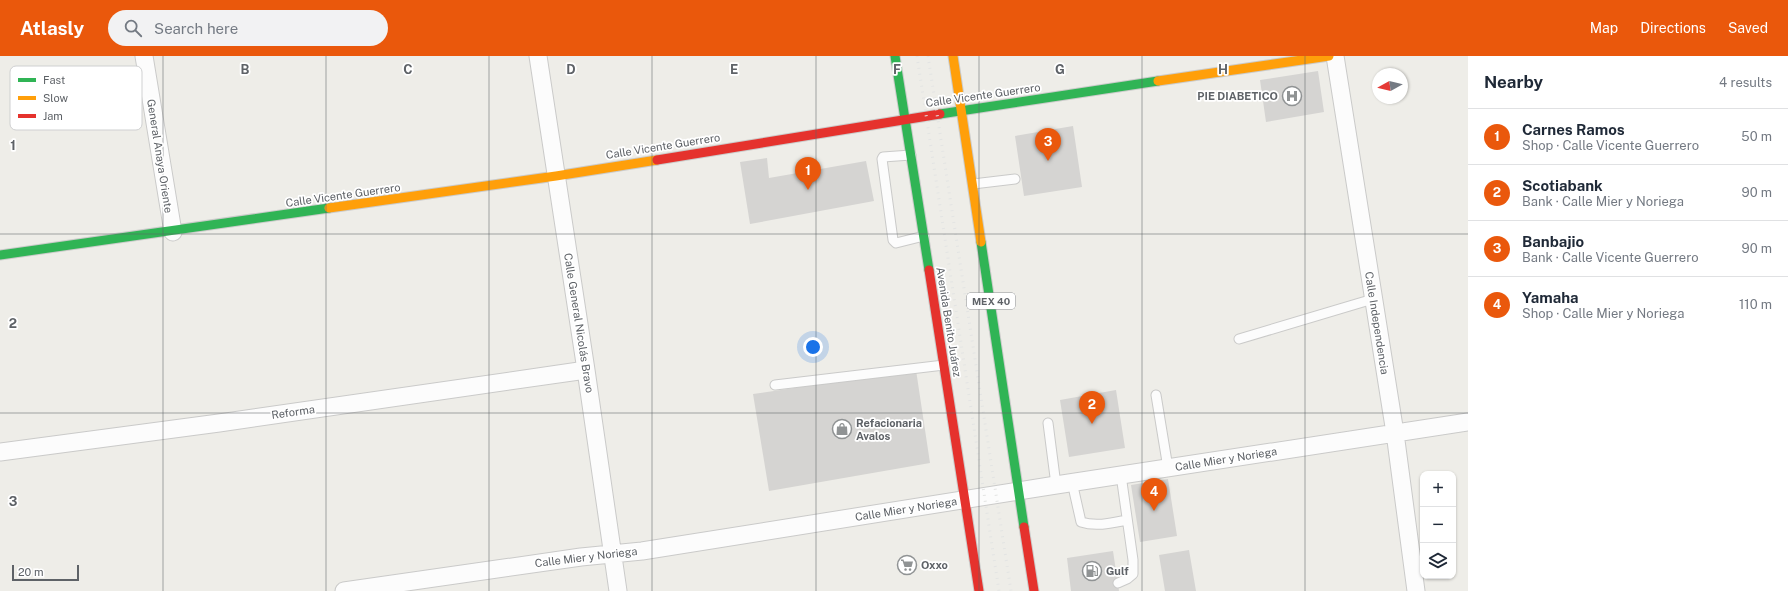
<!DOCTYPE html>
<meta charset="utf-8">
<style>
body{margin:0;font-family:"Public Sans",sans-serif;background:#f2f2f3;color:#1f2937}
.controls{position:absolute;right:12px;bottom:12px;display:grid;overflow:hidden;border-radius:8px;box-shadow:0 1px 3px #0004}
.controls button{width:36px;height:36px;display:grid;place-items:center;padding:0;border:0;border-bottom:1px solid #e0e1e3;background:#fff;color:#1f2937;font:20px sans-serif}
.compass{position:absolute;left:1372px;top:12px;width:36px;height:36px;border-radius:50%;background:#fff;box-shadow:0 1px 3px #0004;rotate:262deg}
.scale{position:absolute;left:12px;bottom:10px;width:67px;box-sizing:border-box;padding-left:4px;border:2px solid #5e6267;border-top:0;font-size:11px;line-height:14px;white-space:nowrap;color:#5e6267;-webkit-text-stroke:3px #fff;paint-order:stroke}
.you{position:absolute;left:813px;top:291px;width:14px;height:14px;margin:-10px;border:3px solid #fff;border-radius:50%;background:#1a73e8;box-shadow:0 0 0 6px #1a73e833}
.badge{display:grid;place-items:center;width:26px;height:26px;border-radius:50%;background:#ea580c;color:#fff;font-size:13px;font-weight:700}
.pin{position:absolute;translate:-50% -33px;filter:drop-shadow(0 1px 2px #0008)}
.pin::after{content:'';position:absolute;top:21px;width:14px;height:12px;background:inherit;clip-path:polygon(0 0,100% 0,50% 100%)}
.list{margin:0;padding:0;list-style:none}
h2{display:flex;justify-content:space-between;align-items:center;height:52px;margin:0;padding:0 16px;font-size:17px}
h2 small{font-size:13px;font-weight:400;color:#747a83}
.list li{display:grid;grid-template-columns:26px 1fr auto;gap:12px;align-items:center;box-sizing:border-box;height:56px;padding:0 16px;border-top:1px solid #e0e1e3}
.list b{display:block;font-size:15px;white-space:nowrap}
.list p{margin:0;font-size:13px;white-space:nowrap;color:#747a83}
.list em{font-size:13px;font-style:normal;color:#747a83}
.icon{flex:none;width:22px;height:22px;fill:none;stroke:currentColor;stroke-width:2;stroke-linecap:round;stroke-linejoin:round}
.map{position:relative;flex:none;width:1468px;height:535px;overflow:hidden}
header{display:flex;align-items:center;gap:24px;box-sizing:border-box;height:56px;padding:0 20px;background:#ea580c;color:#fff}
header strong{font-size:19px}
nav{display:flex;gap:22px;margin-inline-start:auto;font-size:14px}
.search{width:280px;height:36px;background:#f2f2f3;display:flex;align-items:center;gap:10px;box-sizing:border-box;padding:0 14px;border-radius:22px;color:#747a83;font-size:15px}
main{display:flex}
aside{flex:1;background:#fff}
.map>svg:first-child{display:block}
.building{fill:#d5d4d2}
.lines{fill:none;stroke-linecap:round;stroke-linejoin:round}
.lane-casing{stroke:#cacac9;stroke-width:11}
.street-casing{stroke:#cacac9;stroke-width:19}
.fast-casing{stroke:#cbcbca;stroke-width:11}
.slow-casing{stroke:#cbcbca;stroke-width:11}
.jam-casing{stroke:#cbcbca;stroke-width:11}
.lane{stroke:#fcfcfc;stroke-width:9}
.street{stroke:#fcfcfc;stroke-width:17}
.fast{stroke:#30b455;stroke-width:9}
.slow{stroke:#ff9f0a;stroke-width:9}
.jam{stroke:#e5322d;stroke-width:9}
.rail{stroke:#e3e4e3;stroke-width:3;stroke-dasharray:1 5;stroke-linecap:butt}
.grid{fill:none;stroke:#5e6267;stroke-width:1;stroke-opacity:0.55}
.labels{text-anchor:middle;stroke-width:3.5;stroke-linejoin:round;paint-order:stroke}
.shield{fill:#fff;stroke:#8e9195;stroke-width:1}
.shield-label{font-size:10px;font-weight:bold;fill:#5e6267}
.street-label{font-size:11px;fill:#5e6267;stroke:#fff}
.poi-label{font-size:11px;font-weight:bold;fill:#5e6267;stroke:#fff;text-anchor:start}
.key{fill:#fff;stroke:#cfd0d1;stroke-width:1}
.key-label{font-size:11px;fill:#5e6267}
.grid-label{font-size:13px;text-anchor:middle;font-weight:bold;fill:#5e6267;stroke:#fff;stroke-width:3.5;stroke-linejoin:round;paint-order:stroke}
</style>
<header>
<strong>Atlasly</strong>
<div class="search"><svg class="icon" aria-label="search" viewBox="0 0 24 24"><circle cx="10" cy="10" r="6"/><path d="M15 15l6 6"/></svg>Search here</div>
<nav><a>Map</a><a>Directions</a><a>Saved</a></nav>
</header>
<main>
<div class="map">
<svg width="1468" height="535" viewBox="0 0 1468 535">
<rect width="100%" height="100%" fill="#eeede8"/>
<path class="building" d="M1318 15 1324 56 1266 66 1260 24Z
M1073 70 1082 131 1024 140 1015 80Z
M767 102 769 122 866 105 874 145 750 168 740 106Z
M916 314 930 407 769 435 753 338Z
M1116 334 1125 392 1069 401 1060 344Z
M1168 423 1177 480 1140 486 1131 429Z
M1189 494 1196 535H1165L1159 499Z
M1113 495 1119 535H1071L1067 502Z"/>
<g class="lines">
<defs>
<path id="lane" d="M911 99 883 101 882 103 893 184 896 187 924 180
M973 128 1015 123
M1239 283 1373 243
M775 329 944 309
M1156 339 1168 412
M1048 367 1056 429
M1072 426 1081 466C1096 471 1112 467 1127 464
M1118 527 1127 523 1133 518V504L1121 419"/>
<path id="street" d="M144 0 173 176
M538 0 586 314 618 535
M1335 0 1395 377 1416 535
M0 396 219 367 586 314
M344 535 581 501 642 495 1056 429 1468 366"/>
<path id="fast" d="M895 0 929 214
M940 58 1158 25
M981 186 1024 471
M0 199 329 152"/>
<path id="slow" d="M953 0 981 186
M1158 25 1329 0
M329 152 556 120 657 104"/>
<path id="jam" d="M657 104 940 58
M929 214 979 535
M1024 471 1034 535"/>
</defs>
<use href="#lane" class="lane-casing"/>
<use href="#street" class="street-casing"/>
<use href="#fast" class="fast-casing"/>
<use href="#slow" class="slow-casing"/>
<use href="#jam" class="jam-casing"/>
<use href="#lane" class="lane"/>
<use href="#street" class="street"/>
<use href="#fast" class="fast"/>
<use href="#slow" class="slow"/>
<use href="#jam" class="jam"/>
<path class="rail" d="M917 0 999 535
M928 0 1011 535"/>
</g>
<path class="grid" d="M163 0V535M326 0V535M489 0V535M652 0V535M816 0V535M979 0V535M1142 0V535M1305 0V535M0 178H1468M0 357H1468"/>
<defs>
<symbol id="hospital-ring" viewBox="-11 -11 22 22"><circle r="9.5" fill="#fff" stroke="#909394" stroke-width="1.5"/><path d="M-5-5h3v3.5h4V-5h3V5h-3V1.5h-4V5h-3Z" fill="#909394"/></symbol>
<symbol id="shop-ring" viewBox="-11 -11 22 22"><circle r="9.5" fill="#fff" stroke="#909394" stroke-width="1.5"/><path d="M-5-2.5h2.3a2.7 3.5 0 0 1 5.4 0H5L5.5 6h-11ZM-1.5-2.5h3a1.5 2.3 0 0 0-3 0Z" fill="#909394"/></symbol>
<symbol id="supermarket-ring" viewBox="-11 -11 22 22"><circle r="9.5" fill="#fff" stroke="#909394" stroke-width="1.5"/><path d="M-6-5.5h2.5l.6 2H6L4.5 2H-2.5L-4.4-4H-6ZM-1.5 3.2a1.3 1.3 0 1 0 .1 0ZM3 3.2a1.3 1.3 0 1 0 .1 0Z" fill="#909394"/></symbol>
<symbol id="fuel-ring" viewBox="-11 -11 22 22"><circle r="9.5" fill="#fff" stroke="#909394" stroke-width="1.5"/><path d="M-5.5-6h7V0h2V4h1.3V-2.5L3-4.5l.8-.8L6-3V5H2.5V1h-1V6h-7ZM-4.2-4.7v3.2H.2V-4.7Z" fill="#909394"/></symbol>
</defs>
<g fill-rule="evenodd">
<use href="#hospital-ring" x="1281" y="29" width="22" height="22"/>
<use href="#shop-ring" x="831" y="362" width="22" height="22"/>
<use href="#supermarket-ring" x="896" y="498" width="22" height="22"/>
<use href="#fuel-ring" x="1081" y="504" width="22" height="22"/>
</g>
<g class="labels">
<rect class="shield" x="967" y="237" width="48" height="16" rx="3"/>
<g class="shield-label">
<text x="991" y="249">MEX 40</text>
</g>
<g class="street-label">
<text transform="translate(983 39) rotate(-8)" y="4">Calle Vicente Guerrero</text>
<text transform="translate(663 90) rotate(-9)" y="4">Calle Vicente Guerrero</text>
<text transform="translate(160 100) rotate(81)" y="4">General Anaya Oriente</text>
<text transform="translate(343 139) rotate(-8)" y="4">Calle Vicente Guerrero</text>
<text transform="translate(949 266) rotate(81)" y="4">Avenida Benito Juárez</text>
<text transform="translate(579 267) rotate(81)" y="4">Calle General Nicolás Bravo</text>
<text transform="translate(1377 267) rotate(81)" y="4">Calle Independencia</text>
<text transform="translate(293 356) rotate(-8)" y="4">Reforma</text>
<text transform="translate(1226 403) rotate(-9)" y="4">Calle Mier y Noriega</text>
<text transform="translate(906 453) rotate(-9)" y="4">Calle Mier y Noriega</text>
<text transform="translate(586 501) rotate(-7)" y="4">Calle Mier y Noriega</text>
</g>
<g class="poi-label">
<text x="1278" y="44" text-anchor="end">PIE DIABETICO</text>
<text x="856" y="371">Refacionaria<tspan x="856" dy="13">Avalos</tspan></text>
<text x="921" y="513">Oxxo</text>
<text x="1106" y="519">Gulf</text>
</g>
</g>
<rect x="10" y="10" width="132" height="64" rx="6" class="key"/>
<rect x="18" y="22" width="18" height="4" fill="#30b455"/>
<rect x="18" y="40" width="18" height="4" fill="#ff9f0a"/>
<rect x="18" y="58" width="18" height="4" fill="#e5322d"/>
<g class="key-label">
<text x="43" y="28">Fast</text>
<text x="43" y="46">Slow</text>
<text x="43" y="64">Jam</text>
</g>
<g class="grid-label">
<text x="245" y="18">B</text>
<text x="408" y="18">C</text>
<text x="571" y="18">D</text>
<text x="734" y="18">E</text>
<text x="897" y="18">F</text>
<text x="1060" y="18">G</text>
<text x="1223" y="18">H</text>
<text x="13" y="94">1</text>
<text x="13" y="272">2</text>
<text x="13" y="450">3</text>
</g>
</svg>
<div class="controls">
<button>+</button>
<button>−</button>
<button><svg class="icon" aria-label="layers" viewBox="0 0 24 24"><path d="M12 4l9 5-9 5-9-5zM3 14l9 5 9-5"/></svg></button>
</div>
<svg class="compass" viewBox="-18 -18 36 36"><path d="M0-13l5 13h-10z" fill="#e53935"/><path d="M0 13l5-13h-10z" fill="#747a83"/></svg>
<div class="scale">20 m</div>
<div class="you"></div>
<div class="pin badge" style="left:808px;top:134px">1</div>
<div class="pin badge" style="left:1092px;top:368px">2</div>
<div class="pin badge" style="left:1048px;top:105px">3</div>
<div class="pin badge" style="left:1154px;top:455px">4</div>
</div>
<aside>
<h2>Nearby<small>4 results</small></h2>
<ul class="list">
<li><span class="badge">1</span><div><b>Carnes Ramos</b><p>Shop · Calle Vicente Guerrero</p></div><em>50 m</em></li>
<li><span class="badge">2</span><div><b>Scotiabank</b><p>Bank · Calle Mier y Noriega</p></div><em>90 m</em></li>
<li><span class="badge">3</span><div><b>Banbajio</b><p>Bank · Calle Vicente Guerrero</p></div><em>90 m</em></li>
<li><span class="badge">4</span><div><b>Yamaha</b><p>Shop · Calle Mier y Noriega</p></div><em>110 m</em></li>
</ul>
</aside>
</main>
